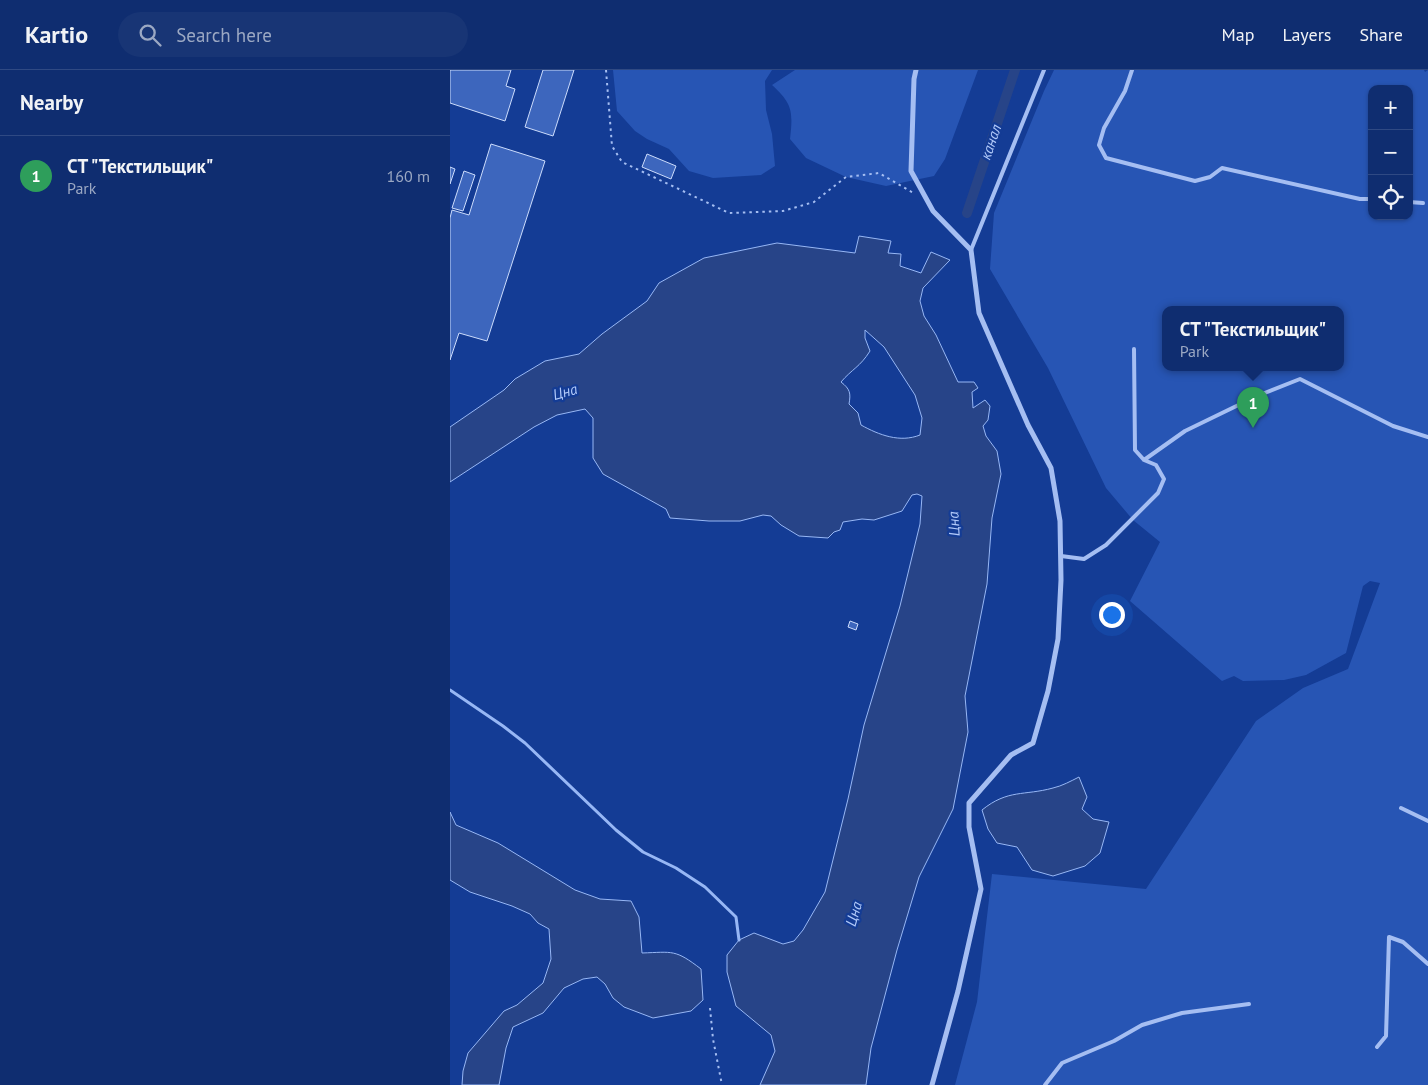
<!DOCTYPE html>
<meta charset="utf-8">
<style>
body{margin:0;font-family:"PT Sans",sans-serif;background:#183575;color:#f1f3f6}
.controls{position:absolute;right:15px;top:15px;display:grid;overflow:hidden;border-radius:10px;box-shadow:0 1px 4px #0004}
.controls button{width:45px;height:45px;display:grid;place-items:center;padding:0;border:0;border-bottom:1px solid #2f4983;background:#0f2d70;color:#f1f3f6;font:25px sans-serif}
.you{position:absolute;left:661px;top:544px;width:18px;height:18px;margin:-12px;border:4px solid #fff;border-radius:50%;background:#1a73e8;box-shadow:0 0 0 8px #1a73e833}
.badge{display:grid;place-items:center;width:32px;height:32px;border-radius:50%;background:#ea580c;color:#fff;font-size:16px;font-weight:700}
.pin{position:absolute;translate:-50% -41px;filter:drop-shadow(0 1px 2px #0008)}
.pin::after{content:'';position:absolute;top:26px;width:18px;height:15px;background:inherit;clip-path:polygon(0 0,100% 0,50% 100%)}
.popup{position:absolute;left:712px;top:236px;width:182px;height:65px;box-sizing:border-box;display:grid;place-content:center;border-radius:10px;background:#0f2d70;filter:drop-shadow(0 1px 4px #0005);font-size:16px;white-space:nowrap;color:#9ba8c3}
.popup b{font-size:19px;color:#f1f3f6}
.popup::after{content:'';position:absolute;left:50%;top:100%;margin-left:-10px;border:10px solid transparent;border-top-color:#0f2d70}
.list{margin:0;padding:0;list-style:none}
h2{display:flex;justify-content:space-between;align-items:center;height:65px;margin:0;padding:0 20px;font-size:21px}
h2 small{font-size:16px;font-weight:400;color:#9ba8c3}
.list li{display:grid;grid-template-columns:32px 1fr auto;gap:15px;align-items:center;box-sizing:border-box;height:80px;padding:0 20px;border-top:1px solid #2f4983}
.list b{display:block;font-size:19px;white-space:nowrap}
.list p{margin:0;font-size:16px;white-space:nowrap;color:#9ba8c3}
.list em{font-size:16px;font-style:normal;color:#9ba8c3}
.icon{flex:none;width:28px;height:28px;fill:none;stroke:currentColor;stroke-width:2;stroke-linecap:round;stroke-linejoin:round}
.map{position:relative;flex:none;width:978px;height:1015px;overflow:hidden}
header{display:flex;align-items:center;gap:30px;box-sizing:border-box;height:70px;padding:0 25px;background:#0f2d70;border-bottom:1px solid #2f4983}
header strong{font-size:24px}
nav{display:flex;gap:28px;margin-inline-start:auto;font-size:18px}
.search{width:350px;height:45px;background:#183575;display:flex;align-items:center;gap:12px;box-sizing:border-box;padding:0 18px;border-radius:28px;color:#9ba8c3;font-size:19px}
main{display:flex}
aside{flex:1;background:#0f2d70}
.map>svg:first-child{display:block}
.green{fill:#2755b4;fill-rule:evenodd}
.water{fill:#274488;stroke:#97b7f5;fill-rule:evenodd}
.lines{fill:none;stroke-linecap:round;stroke-linejoin:round}
.stream{stroke:#97b7f5;stroke-width:3}
.canal{stroke:#274488;stroke-width:10}
.building{fill:#3d66bd;stroke:#ccdcfc}
.path{stroke:#a5bef2;stroke-width:2;stroke-dasharray:2.5 4;stroke-linecap:butt}
.service{stroke:#a5bef2;stroke-width:4}
.minor{stroke:#a5bef2;stroke-width:5}
.labels{text-anchor:middle;stroke-width:4.5;stroke-linejoin:round;paint-order:stroke}
.water-label{font-size:15px;font-style:italic;fill:#b1c9f9;stroke:#143c95}
</style>
<header>
<strong>Kartio</strong>
<div class="search"><svg class="icon" aria-label="search" viewBox="0 0 24 24"><circle cx="10" cy="10" r="6"/><path d="M15 15l6 6"/></svg>Search here</div>
<nav><a>Map</a><a>Layers</a><a>Share</a></nav>
</header>
<main>
<aside>
<h2>Nearby<small></small></h2>
<ul class="list">
<li><span class="badge" style="background:#2e9e5b">1</span><div><b>СТ &quot;Текстильщик&quot;</b><p>Park</p></div><em>160 m</em></li>
</ul>
</aside>
<div class="map">
<svg width="978" height="1015" viewBox="0 0 978 1015">
<rect width="100%" height="100%" fill="#143c95"/>
<path class="green" d="M163 0H322L315 11 316 40 322 64 325 96 311 105 263 108 239 101 219 79 197 69 185 61 167 41Z
M345 0H528L495 89 484 106 436 116 396 107 356 88 340 69C343 42 343 34 322 15Z
M604 0H974L975 2 978 0V1015H505L527 932 542 804 696 819 806 651 853 618 898 599 930 513 920 511 913 516 896 583 856 605 834 610 793 611 784 606 772 611 680 531 710 472 683 450 656 418 598 298 540 199 544 143 594 21ZM922 19H959V146H922ZM716 239H890V297H716Z"/>
<path class="water" d="M409 166 441 171 438 183 451 184 450 196 471 203 481 182 500 190 473 218 470 231 474 246 486 265 508 312H524L528 318 522 322 523 338 535 330 540 336 538 350 533 356 536 366 547 381 551 404 542 448 537 514 515 626 518 662 503 739 469 807 447 880 421 978 416 1015H310L325 981 321 965 286 936 277 902V885L289 870 304 863 333 874 344 871 353 860 375 822 398 729 414 655 450 536 470 454 472 426 467 424 462 425 452 441 424 450 412 449 393 452 390 460 384 462 378 468 349 466 331 455 321 446 313 445 290 451H259L220 448 216 439 153 404 143 388V348L135 339 107 345 84 357 0 412V357L54 320 65 309 95 291 129 284 152 264 197 231 209 213 254 188 327 173 405 183ZM415 260 434 277 465 325 472 348 470 365C450 373 429 365 411 355L408 343 399 334C401 323 400 319 391 312 402 299 410 297 420 281L415 268Z
M629 707 637 727 632 739 643 749 659 752 650 783 635 796 603 806 582 800 567 777 547 773 538 759 532 740C558 719 574 726 603 718 612 716 621 711 629 707Z
M0 742 6 755 48 773 125 820 150 829 181 831 189 847 192 883C223 882 225 879 251 899L253 930 241 941 203 948 174 937 163 928 155 914 147 907 133 909 114 918 93 943 63 957 56 978 49 1015H12L13 1001 18 983 54 941 67 935 93 913 101 889 99 859 88 853 80 844 62 836 20 822 0 810Z"/>
<g class="lines">
<path class="stream" d="M0 620 53 656 75 673 166 760 193 782 226 798 255 817 286 847 289 870"/>
<path class="canal" d="M517 143 565 0"/>
</g>
<path class="building" d="M0 0H61L56 16 65 19 55 51 0 33Z
M93 0H124L103 66 75 57Z
M41 74 95 91 37 271 9 263 0 290V148L2 140 19 145Z
M197 84 226 96 221 109 192 97Z
M0 97 5 99 0 114Z
M14 101 25 105 13 141 2 138Z
M400 551 408 554 406 560 398 557Z"/>
<g class="lines">
<path class="path" d="M156 0 162 76 172 92 279 143 333 141 364 132 396 107 429 103 465 124
M260 938 263 969 272 1015"/>
<path class="service" d="M682 0 675 21 654 58 649 75 656 88 745 111 760 107 772 98 910 129H922
M959 132 973 133
M521 180 594 0
M684 279 685 380 694 390 735 361 807 326 850 309 943 356 978 367
M611 486 634 489 656 475 708 423 714 409 706 395 694 390
M951 738 978 751
M927 977 936 966 939 867 953 872 978 894
M595 1015 612 993 664 971 692 955 732 943 799 934"/>
<path class="minor" d="M466 0 464 9 461 101 483 141 521 180 529 243 578 355 601 398 610 451 611 510 608 569 598 621 583 673 561 685 519 733V757L531 819 508 921 482 1015"/>
</g>
<g class="labels">
<g class="water-label">
<text transform="translate(541 72) rotate(-71)" y="5">канал</text>
<text transform="translate(115 322) rotate(-16)" y="5">Цна</text>
<text transform="translate(504 454) rotate(-94)" y="5">Цна</text>
<text transform="translate(404 844) rotate(-74)" y="5">Цна</text>
</g>
</g>
</svg>
<div class="controls">
<button>+</button>
<button>−</button>
<button><svg class="icon" aria-label="locate" viewBox="0 0 24 24"><circle cx="12" cy="12" r="6"/><path d="M12 2v4M12 18v4M2 12h4M18 12h4"/></svg></button>
</div>
<div class="you"></div>
<div class="pin badge" style="left:803px;top:358px;background:#2e9e5b">1</div>
<div class="popup"><b>СТ &quot;Текстильщик&quot;</b>Park</div>
</div>
</main>
